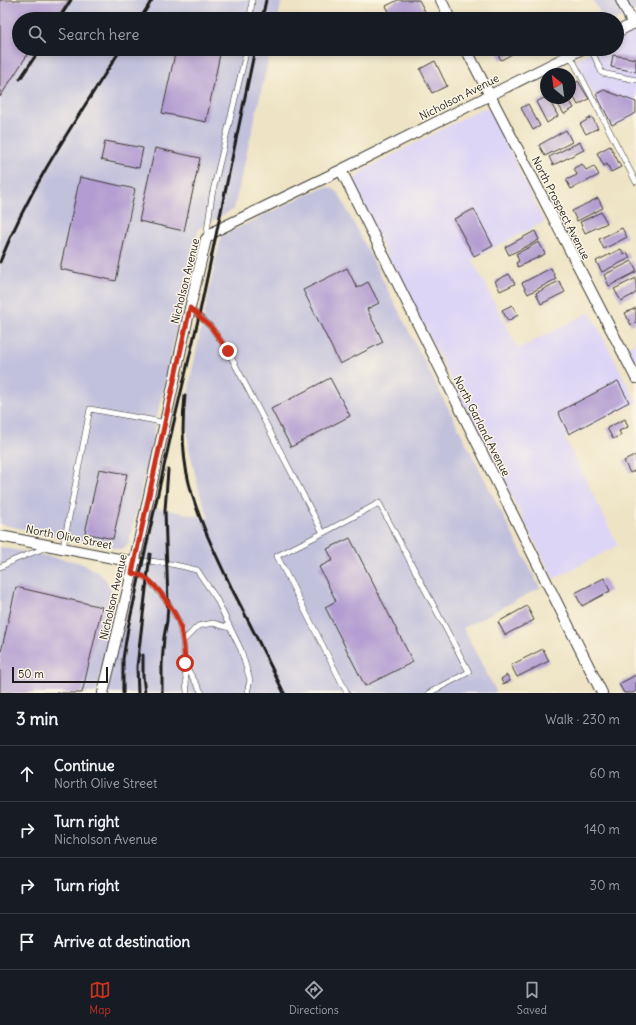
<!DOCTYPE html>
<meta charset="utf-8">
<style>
body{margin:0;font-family:Delius,sans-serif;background:#20242c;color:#f1f3f6}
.compass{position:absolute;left:540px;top:68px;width:36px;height:36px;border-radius:50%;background:#171b24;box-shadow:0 2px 6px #0003;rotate:331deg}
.scale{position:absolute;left:12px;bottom:10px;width:96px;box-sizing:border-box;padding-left:4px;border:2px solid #1c1c1c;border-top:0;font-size:11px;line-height:14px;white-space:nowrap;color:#1c1c1c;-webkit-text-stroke:3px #fcf5e5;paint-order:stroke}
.stop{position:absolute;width:12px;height:12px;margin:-9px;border:3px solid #c8321e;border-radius:50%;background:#fff}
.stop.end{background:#c8321e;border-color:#fff;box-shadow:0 1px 4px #0008}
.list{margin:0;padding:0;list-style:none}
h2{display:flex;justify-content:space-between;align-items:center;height:52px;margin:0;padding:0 16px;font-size:17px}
h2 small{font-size:13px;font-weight:400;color:#9ea1a6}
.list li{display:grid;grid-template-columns:26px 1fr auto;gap:12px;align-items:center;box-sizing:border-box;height:56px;padding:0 16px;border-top:1px solid #363941}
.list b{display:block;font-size:15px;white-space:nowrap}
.list p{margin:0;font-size:13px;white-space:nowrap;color:#9ea1a6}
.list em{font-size:13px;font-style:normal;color:#9ea1a6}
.icon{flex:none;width:22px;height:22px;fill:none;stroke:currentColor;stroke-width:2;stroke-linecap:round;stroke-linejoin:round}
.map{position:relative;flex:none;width:636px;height:693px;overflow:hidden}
.search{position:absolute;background:#171b24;box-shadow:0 2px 6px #0003;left:12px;right:12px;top:12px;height:44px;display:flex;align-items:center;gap:10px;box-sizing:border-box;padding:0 14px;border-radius:22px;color:#9ea1a6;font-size:15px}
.sheet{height:276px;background:#171b24}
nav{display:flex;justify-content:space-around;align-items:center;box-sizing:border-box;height:56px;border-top:1px solid #363941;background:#171b24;font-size:11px;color:#9ea1a6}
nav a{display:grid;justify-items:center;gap:2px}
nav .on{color:#c8321e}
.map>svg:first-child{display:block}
.built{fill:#ddd5f6}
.industrial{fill:#c2c1dc}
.building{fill:#b29cd1}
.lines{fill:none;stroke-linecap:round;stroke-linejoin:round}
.lane-casing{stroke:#3c3a35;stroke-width:6}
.street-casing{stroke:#3c3a35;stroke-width:12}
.lane{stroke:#fff;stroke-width:5}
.street{stroke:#fff;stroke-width:10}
.rail{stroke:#1c1c1c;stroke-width:3}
.route{stroke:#c8321e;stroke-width:5}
.labels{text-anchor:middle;stroke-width:3;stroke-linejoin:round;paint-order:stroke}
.street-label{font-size:11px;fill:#1c1c1c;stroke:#fcf5e5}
</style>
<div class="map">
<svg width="636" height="693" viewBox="0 0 636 693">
<rect width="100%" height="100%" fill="#fcf5e5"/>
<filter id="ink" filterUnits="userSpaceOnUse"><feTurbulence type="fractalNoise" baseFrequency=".025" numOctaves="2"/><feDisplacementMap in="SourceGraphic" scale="8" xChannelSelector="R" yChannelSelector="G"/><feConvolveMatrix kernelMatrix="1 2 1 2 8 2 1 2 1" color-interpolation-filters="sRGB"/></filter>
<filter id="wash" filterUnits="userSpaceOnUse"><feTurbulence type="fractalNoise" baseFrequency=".012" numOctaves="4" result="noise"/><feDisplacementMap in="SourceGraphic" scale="16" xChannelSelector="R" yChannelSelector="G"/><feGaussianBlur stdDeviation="0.9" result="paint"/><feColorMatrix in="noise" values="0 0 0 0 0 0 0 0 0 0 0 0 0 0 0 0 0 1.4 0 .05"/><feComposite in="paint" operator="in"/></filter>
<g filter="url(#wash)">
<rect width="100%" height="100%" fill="#eee4c5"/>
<path class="built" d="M636 29V115L611 128 575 60 596 49H617V38Z
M485 108 491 111 544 222 472 259 518 349 590 312 636 401V403L565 438 618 545 554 579 354 191 353 186 357 177 364 170 481 109Z
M636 342V368L626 347Z"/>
<path class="industrial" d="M0 0H282L278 19H19V49H271L234 209 199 228 129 544 124 548 119 549 0 524Z
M593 0H636V10L617 20V19H603Z
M328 187 334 189 339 194 540 588 463 628 497 693H103L143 505 209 518 200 495 189 448 187 424 188 396 192 371 221 236 321 188Z
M0 547 78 562 92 569 100 574 106 580 113 594 114 610 113 620 96 693H0Z"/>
<g id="blocks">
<path class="building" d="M0 0H69L57 19H19V49H31L0 97Z
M398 0H419L429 19H393L386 6Z
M176 49H221L206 122 162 113Z
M495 49H510L512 54 501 60Z
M613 55 636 59V72L611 67Z
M435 61 447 86 432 93 420 69Z
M578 81 589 99 578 105 570 90V86Z
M604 90 636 102V113L612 125 596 94Z
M546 97V98H548L558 116 547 123 536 102Z
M554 98H568L574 108 564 114Z
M528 104 540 126 533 130 521 108Z
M592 117 598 128 586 134 580 124Z
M566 130 572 142 545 156 539 145Z
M105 141 143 148 139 168 101 160Z
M580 142 584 150 553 165 549 157Z
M610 146 621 167 611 172 607 164 604 166 597 153Z
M155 148 200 158 184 231 139 221Z
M582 164 586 170 594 166 599 175 571 189 566 180 577 175 574 168Z
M80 177 135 189 116 281 60 269Z
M598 198 603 208 577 221 572 211Z
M474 209 493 246 474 256 454 219Z
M601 212 607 223 585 233 580 222Z
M622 228 627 237 604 249 599 239Z
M535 231 539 240 509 255 505 247Z
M539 242 545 254 518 267 516 263 519 261 516 254Z
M621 249 624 254 627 252 630 258 602 272 596 261Z
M632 261 636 269V272L609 286 604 275Z
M347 268 357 288 368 282 379 303 367 309 383 342 340 364 303 290Z
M551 268 556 279 528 294 522 283Z
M509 274 515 284 500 291 495 281Z
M636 278V293L621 301 614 289Z
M559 281 565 292 541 304 536 293Z
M512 305 518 315 508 321 502 310Z
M636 308V322L631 325 625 313Z
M330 378 350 416 291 447 271 409Z
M618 381 629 402 569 434 558 412Z
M625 419 628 427 619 431 621 435 613 439 607 428Z
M636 455V470L630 473 624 461Z
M99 469 127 474 113 539 85 533Z
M350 538 413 662 365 686 325 607 336 601 319 567 333 560 327 549Z
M604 578 610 591 582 606 575 593Z
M16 587 102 607 82 693H0V656Z
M527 606 534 620 505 635 498 622Z
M543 649 549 661 517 677 511 665Z
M507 675 510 681 503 684 501 679Z
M636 675V691L633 693H624L619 684Z"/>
</g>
</g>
<g filter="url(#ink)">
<use href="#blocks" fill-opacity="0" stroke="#3c3a35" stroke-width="1"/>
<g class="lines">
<defs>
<path id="lane" d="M250 19 252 0
M591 49 602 73 636 80
M570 55 636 182
M206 238 212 195 245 57 246 49
M190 308 211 327 228 351 323 533 277 556 347 693
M323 533 379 503 469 672 429 693
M63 548 90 409 151 420 165 423
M134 562C155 559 176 565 197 570L216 598 241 650 250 680 247 693
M0 567 14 560 47 547
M132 573 140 575 147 579 156 588 168 603 179 622 183 641 187 693
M183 641 198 626 213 623 230 628
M185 665 202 693"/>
<path id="street" d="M441 0 450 19
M621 0 633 24
M617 32 636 22
M466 49 636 378
M341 170 602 693
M0 536 134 562
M103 693 132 573 190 308 206 239 217 230 341 170 582 49"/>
</defs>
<use href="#lane" class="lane-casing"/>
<use href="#street" class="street-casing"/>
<use href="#lane" class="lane"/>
<use href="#street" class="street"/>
<path class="rail" d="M59 19 71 0
M140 19 152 0
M262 19 266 0
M20 79 40 49
M0 262C30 186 77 118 121 49
M185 395C182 423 182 455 189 483 198 519 215 553 231 587 249 622 267 658 284 693
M143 655V676L145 693
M123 693V659L128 628 173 426 199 316 255 49
M138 693 137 667 150 554
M162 693V665L164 637 167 621 168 603 165 510 168 470"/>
</g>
</g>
<g class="lines" filter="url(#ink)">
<path class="route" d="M185 663C184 650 184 636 179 623 175 611 157 586 146 578 142 575 137 574 132 573L190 308 211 327 228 351"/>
</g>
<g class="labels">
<g class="street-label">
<text transform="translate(459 97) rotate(-27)" y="4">Nicholson Avenue</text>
<text transform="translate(561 208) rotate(63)" y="4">North Prospect Avenue</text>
<text transform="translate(185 281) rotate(-76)" y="4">Nicholson Avenue</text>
<text transform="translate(482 426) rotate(63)" y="4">North Garland Avenue</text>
<text transform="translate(69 537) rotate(11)" y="4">North Olive Street</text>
<text transform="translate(113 597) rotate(-77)" y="4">Nicholson Avenue</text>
</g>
</g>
</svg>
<svg class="compass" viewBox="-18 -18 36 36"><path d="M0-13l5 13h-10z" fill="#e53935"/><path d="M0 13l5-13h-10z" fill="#9ea1a6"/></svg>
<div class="scale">50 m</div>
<div class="stop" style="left:185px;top:663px"></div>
<div class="stop end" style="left:228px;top:351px"></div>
<div class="search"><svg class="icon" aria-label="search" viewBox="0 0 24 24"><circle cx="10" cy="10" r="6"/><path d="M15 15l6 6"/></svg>Search here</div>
</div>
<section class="sheet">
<h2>3 min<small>Walk · 230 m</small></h2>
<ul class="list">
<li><svg class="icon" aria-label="ahead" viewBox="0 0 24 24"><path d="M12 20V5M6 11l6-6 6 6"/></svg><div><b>Continue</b><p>North Olive Street</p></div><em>60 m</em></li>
<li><svg class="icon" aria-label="right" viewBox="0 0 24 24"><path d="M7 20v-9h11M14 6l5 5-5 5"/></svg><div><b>Turn right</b><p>Nicholson Avenue</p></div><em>140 m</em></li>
<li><svg class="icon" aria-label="right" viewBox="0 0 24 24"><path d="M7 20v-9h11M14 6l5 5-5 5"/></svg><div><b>Turn right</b></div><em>30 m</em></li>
<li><svg class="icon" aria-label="arrive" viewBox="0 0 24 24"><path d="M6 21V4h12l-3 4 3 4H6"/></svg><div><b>Arrive at destination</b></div></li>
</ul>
</section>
<nav>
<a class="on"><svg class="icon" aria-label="map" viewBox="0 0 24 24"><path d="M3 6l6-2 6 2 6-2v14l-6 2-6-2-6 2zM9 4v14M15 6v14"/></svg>Map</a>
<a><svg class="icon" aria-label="directions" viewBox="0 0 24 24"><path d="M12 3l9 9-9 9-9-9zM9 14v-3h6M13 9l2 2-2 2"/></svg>Directions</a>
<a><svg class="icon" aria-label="saved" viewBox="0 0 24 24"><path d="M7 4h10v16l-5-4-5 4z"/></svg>Saved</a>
</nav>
